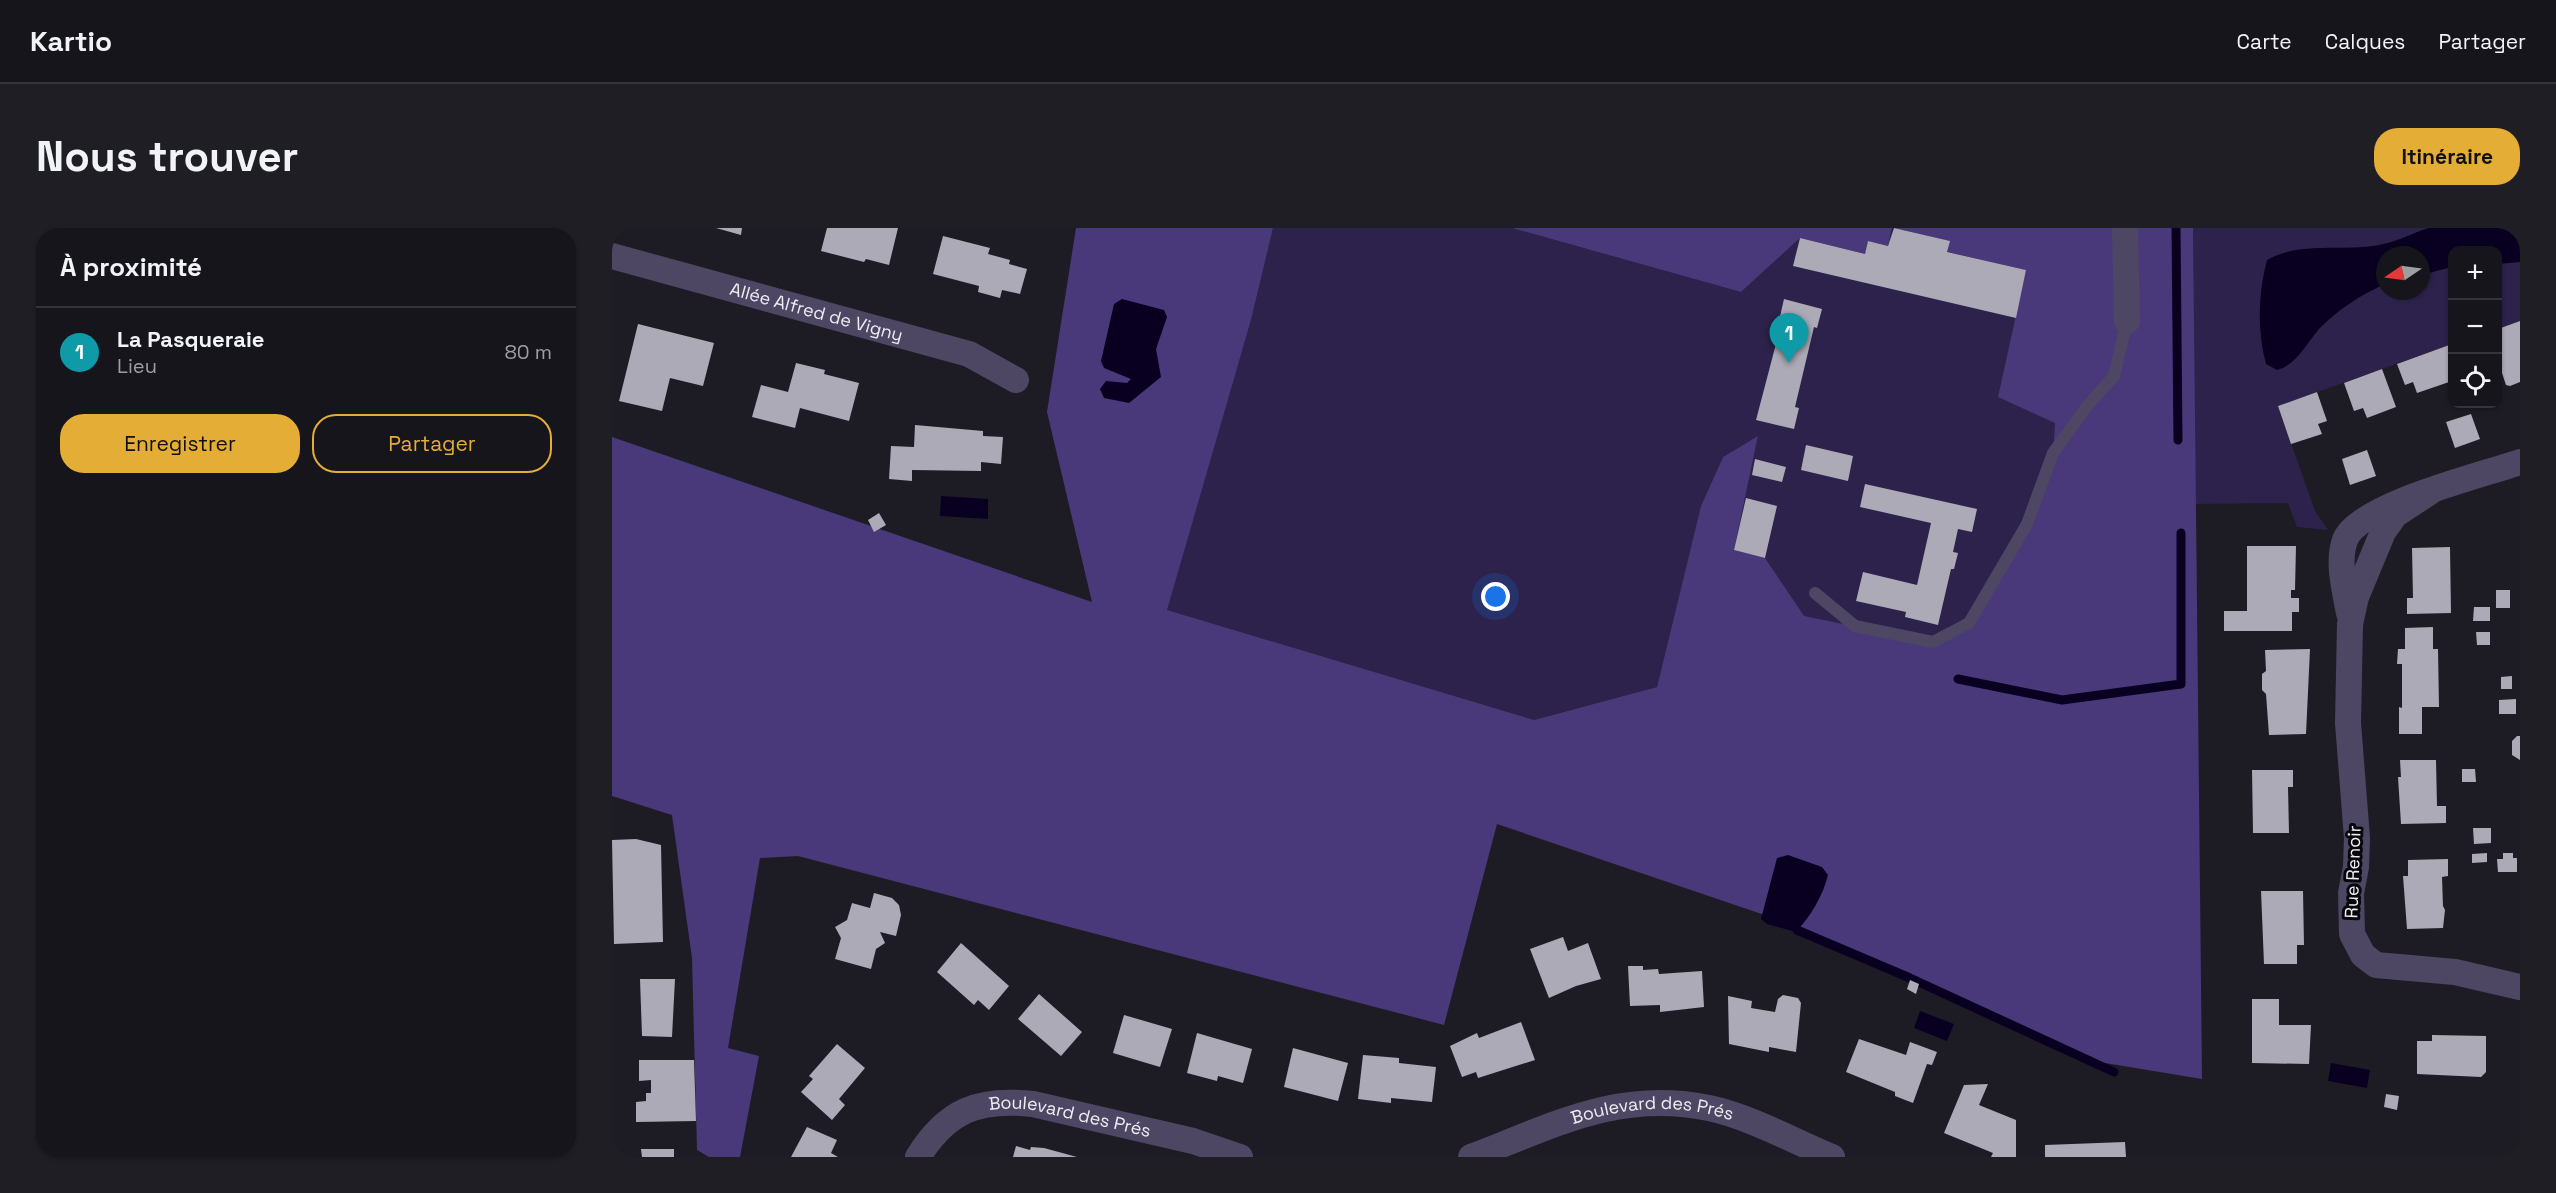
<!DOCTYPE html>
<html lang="fr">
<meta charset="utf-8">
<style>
body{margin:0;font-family:"Space Grotesk",sans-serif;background:#1f1e25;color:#f1f3f6}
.controls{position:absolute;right:18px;top:18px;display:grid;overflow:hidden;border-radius:12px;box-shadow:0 2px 4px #0004}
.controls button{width:54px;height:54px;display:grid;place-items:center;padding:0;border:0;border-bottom:2px solid #35343b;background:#16151c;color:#f1f3f6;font:30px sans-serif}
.compass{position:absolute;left:1764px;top:18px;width:54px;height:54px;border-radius:50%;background:#16151c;box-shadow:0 2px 4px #0004;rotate:257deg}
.you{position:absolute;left:884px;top:369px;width:21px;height:21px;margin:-15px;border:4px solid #fff;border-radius:50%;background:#1a73e8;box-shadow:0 0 0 9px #1a73e833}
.badge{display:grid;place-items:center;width:39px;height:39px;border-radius:50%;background:#e4ad35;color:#fff;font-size:20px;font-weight:700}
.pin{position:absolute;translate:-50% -50px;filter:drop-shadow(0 2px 3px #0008)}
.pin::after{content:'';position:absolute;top:32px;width:21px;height:18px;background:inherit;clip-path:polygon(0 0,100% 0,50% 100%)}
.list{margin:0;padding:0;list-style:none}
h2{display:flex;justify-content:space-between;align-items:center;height:78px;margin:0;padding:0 24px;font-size:26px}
h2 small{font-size:20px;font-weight:400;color:#9e9fa3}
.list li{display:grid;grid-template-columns:39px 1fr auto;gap:18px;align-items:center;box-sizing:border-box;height:90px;padding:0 24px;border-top:2px solid #35343b}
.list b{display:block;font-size:22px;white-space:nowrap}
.list p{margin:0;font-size:20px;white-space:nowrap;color:#9e9fa3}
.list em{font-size:20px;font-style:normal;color:#9e9fa3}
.actions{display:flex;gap:12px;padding:18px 24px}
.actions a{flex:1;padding:14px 0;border:2px solid #e4ad35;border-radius:24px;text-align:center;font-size:21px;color:#e4ad35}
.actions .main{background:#e4ad35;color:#111}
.icon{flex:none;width:33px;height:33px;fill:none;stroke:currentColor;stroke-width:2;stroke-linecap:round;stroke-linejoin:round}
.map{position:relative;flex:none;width:1908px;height:929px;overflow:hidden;border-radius:24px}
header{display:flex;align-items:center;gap:36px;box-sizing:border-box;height:84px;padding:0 30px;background:#16151c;border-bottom:2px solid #35343b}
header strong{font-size:28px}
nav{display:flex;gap:33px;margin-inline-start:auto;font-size:21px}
.intro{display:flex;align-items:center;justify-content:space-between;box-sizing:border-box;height:144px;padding:0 36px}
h1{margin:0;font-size:42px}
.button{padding:15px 27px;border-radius:24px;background:#e4ad35;color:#111;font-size:21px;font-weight:700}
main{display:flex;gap:36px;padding:0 36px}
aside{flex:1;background:#16151c;border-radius:24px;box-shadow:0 2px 4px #0004}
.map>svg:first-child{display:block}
.green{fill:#2c224b;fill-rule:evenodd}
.forest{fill:#4a397a}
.water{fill:#090021}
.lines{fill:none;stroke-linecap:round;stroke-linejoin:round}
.stream{stroke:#090021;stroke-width:9}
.building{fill:#acaab7}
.lane{stroke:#4d4764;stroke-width:12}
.street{stroke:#4d4764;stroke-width:26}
.labels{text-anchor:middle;stroke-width:6;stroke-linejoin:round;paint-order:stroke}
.street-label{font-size:18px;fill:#ededf3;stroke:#07070b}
</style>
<header>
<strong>Kartio</strong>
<nav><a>Carte</a><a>Calques</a><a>Partager</a></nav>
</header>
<div class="intro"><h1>Nous trouver</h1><a class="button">Itinéraire</a></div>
<main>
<aside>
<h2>À proximité<small></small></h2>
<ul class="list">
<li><span class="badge" style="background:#0f9aa8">1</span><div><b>La Pasqueraie</b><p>Lieu</p></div><em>80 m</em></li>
</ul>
<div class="actions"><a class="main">Enregistrer</a><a>Partager</a></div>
</aside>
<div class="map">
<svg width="1908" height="929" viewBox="0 0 1908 929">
<rect width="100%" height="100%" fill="#1d1c25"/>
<path class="green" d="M661 0H900L1129 64 1188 10 1256 13 1276 18 1280 0 1338 13 1335 24 1414 42 1443 194 1441 225 1415 296 1357 395 1321 414 1192 389 1153 330 1122 322 1146 208 1111 229 1089 278 1045 459 922 492 554 382 639 92Z
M1581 0H1908V93L1886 101V22H1840V116L1666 178 1703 283 1716 302 1685 299 1676 275 1583 276ZM1773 27H1809V63H1773Z"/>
<path class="forest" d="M464 0H661L639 92 555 382 922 492 1045 459 1089 278 1111 229 1146 208 1122 322 1153 330 1192 388 1320 414 1357 395 1415 296 1441 225 1443 195 1386 169 1414 42 1335 24 1337 13 1282 0H1581L1590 851 1469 831 1173 694 885 596 832 797 186 628 148 630 116 820 147 828 128 929H97L85 922 80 730 60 587 0 568V209L480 374 435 184Z
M900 0H1280L1276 18 1256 13 1253 26 1188 10 1129 64Z"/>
<path class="water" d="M1816 0H1908V34L1886 36V22H1840V39L1809 47V27H1773V56C1749 67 1730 79 1711 97 1696 111 1686 137 1665 142L1654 136C1645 102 1646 66 1655 32 1689 12 1734 25 1771 16 1786 13 1801 5 1816 0Z
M510 71 552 82 555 89 544 121 549 149 517 175 492 170 488 161 494 153 515 155 519 151 492 140 489 133 502 76Z
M329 268 376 271V291L328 288Z
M1176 627 1210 639 1216 647C1211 668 1198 689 1184 704L1155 696 1149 691 1165 630Z
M1308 783 1342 796 1335 813 1302 800Z
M1719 835 1758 842 1755 860 1716 853Z"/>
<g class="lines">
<path class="stream" d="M1564 0 1566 212
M1346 451 1450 472 1569 456V305
M1185 702 1298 750 1502 844"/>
</g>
<path class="building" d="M104 0H130L129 7Z
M215 0H286L277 37 254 31 252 34 209 23Z
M1282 0 1338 13 1335 24 1414 42 1404 90 1181 38 1188 10 1253 26 1256 13 1276 18Z
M331 8 378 20 376 26 398 32 397 36 415 41 408 66 390 62 388 70 366 64 367 58 321 46Z
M1172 71 1210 81 1205 100 1202 99 1183 179 1187 180 1182 201 1144 192 1170 93H1167Z
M1908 93V154L1898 158 1894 157 1886 133V101Z
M26 96 102 115 91 158 58 150 50 183 7 173Z
M1840 116V153L1805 165 1801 154 1793 157 1785 136Z
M184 135 213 142 212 146 247 155 237 193 188 180 183 200 140 189 149 157 176 164Z
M1770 141 1784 179 1755 190 1751 180 1742 183 1732 155Z
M1705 164 1715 193 1706 196 1710 206 1679 216 1666 178Z
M1859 186 1868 211 1843 220 1834 194Z
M303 197 371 203V208L391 209 389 236 369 234V243L300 242V253L277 251 279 218 302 219Z
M1194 217 1241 228 1236 253 1189 242Z
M1755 222 1764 248 1738 257 1730 231Z
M1143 231 1174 239 1170 254 1140 247Z
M1253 256 1365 281 1360 304 1346 301 1341 324 1346 325 1342 341H1339L1326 397 1293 389 1294 384 1244 373 1251 344 1305 357 1319 295 1248 279Z
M1134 270 1165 278 1153 330 1122 322Z
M267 285 274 297 262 304 256 292Z
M1635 318H1684L1683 362H1679V370H1687V384H1680V403H1612V383H1635Z
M1838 319 1839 385 1795 386V370H1801L1800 320Z
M1884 362H1898V380H1884Z
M1862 379H1878V393H1861Z
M1821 399V421H1826L1827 479H1810V506H1787V479L1790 480V436H1785L1786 421H1793V400Z
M1864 404H1878V417H1865Z
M1698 421 1694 506 1657 507 1654 466 1650 462V446L1654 443 1653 422Z
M1900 448V461H1889V449Z
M1904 471V486H1887V472Z
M1905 508H1908V532L1900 527V513Z
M1788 532H1824L1825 578H1834V595L1789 596 1786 549H1789Z
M1850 541H1863L1864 554H1850Z
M1640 542H1681V559H1676L1677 605H1641Z
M1861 600H1879V615L1862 616Z
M24 611 49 617 51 714 2 716 0 612Z
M1875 625V634L1860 635V626Z
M1891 625H1901V630H1905V644H1886L1885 631H1891Z
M1836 631V648L1830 649 1831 678 1833 682 1831 700 1795 701 1791 648H1796V632Z
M1649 663H1691L1692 717H1685V736H1652Z
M262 665 280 670 287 677 289 687 284 708 268 704 273 715 264 721 259 741 223 731 229 710 223 699 235 692 240 675 258 680Z
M951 709 956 723 976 715 989 751 964 758 937 770 918 721Z
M349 715 397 758 377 782 366 772 362 777 325 744Z
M1016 738H1031V742L1046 741 1047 746 1090 743 1092 779 1048 784V777L1018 778Z
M28 751H63L60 809 30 808Z
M1298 752 1307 756 1304 766 1295 761Z
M427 766 470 804 449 828 406 791Z
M1171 767 1186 770 1189 775 1184 824 1157 819V824L1117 816 1116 768 1140 773 1139 780 1163 784 1166 771Z
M1640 771H1667V797H1699L1697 836 1640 835Z
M512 787 560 801 548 839 501 825Z
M909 794 923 832 866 850 864 844 850 849 838 818 865 805 867 810Z
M585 805 640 821 631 855 606 848 605 853 575 845Z
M1820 807 1874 808V844L1869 849 1805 846V813H1820Z
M1247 811 1294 827 1298 814 1325 824 1320 837 1315 836 1301 875 1283 868V864L1234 844Z
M225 816 253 840 227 871 233 877 220 892 189 864 201 851 197 848Z
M681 820 736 835 726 873 672 859Z
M751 827 787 830V835L824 839 820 874 779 870V875L746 871Z
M27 832H82L84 893 24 894V874L34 873V865H39V852L27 853Z
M1376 856 1367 877 1404 892V929H1379L1381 925 1332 905 1352 857Z
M1774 866 1787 868 1785 882 1772 879Z
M195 899 225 912 219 925 226 929H179Z
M1513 914 1514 929H1433V917Z
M404 918 418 922 419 919 432 920 465 929H401Z
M29 921H62V929H30Z"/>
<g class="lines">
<path class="lane" d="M1203 365 1243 398 1321 414 1357 395 1415 296 1441 225 1476 177 1502 148 1515 93"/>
<g class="street">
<path d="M1513 0 1515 93"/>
<path id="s1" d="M0 28 357 126 404 152"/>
<path d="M1818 264 1783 287 1771 304 1744 369 1738 396 1736 495 1745 610 1744 639 1739 665 1740 706 1751 727 1764 737 1843 744 1908 759"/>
<path d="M1737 385C1733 363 1725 334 1733 312 1746 277 1871 247 1908 234"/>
<path id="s2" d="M306 929C335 882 367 870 421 876L581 913 628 929"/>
<path id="s3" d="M859 929C941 898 1007 861 1097 880 1139 889 1181 913 1220 929"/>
</g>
</g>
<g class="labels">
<g class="street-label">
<text dy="6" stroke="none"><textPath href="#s1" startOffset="212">Allée Alfred de Vigny</textPath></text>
<text transform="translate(1741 644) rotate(-88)" y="6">Rue Renoir</text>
<text dy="6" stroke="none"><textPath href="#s2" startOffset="174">Boulevard des Prés</textPath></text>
<text dy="6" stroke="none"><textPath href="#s3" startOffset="190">Boulevard des Prés</textPath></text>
</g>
</g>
</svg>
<div class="controls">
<button>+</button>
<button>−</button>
<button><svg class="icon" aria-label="locate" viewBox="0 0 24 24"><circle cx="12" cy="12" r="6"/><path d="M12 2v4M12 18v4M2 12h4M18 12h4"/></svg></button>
</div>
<svg class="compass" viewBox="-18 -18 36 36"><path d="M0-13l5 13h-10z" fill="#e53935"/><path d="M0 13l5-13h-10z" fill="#9e9fa3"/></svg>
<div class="you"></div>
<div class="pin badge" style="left:1177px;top:135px;background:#0f9aa8">1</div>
</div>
</main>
